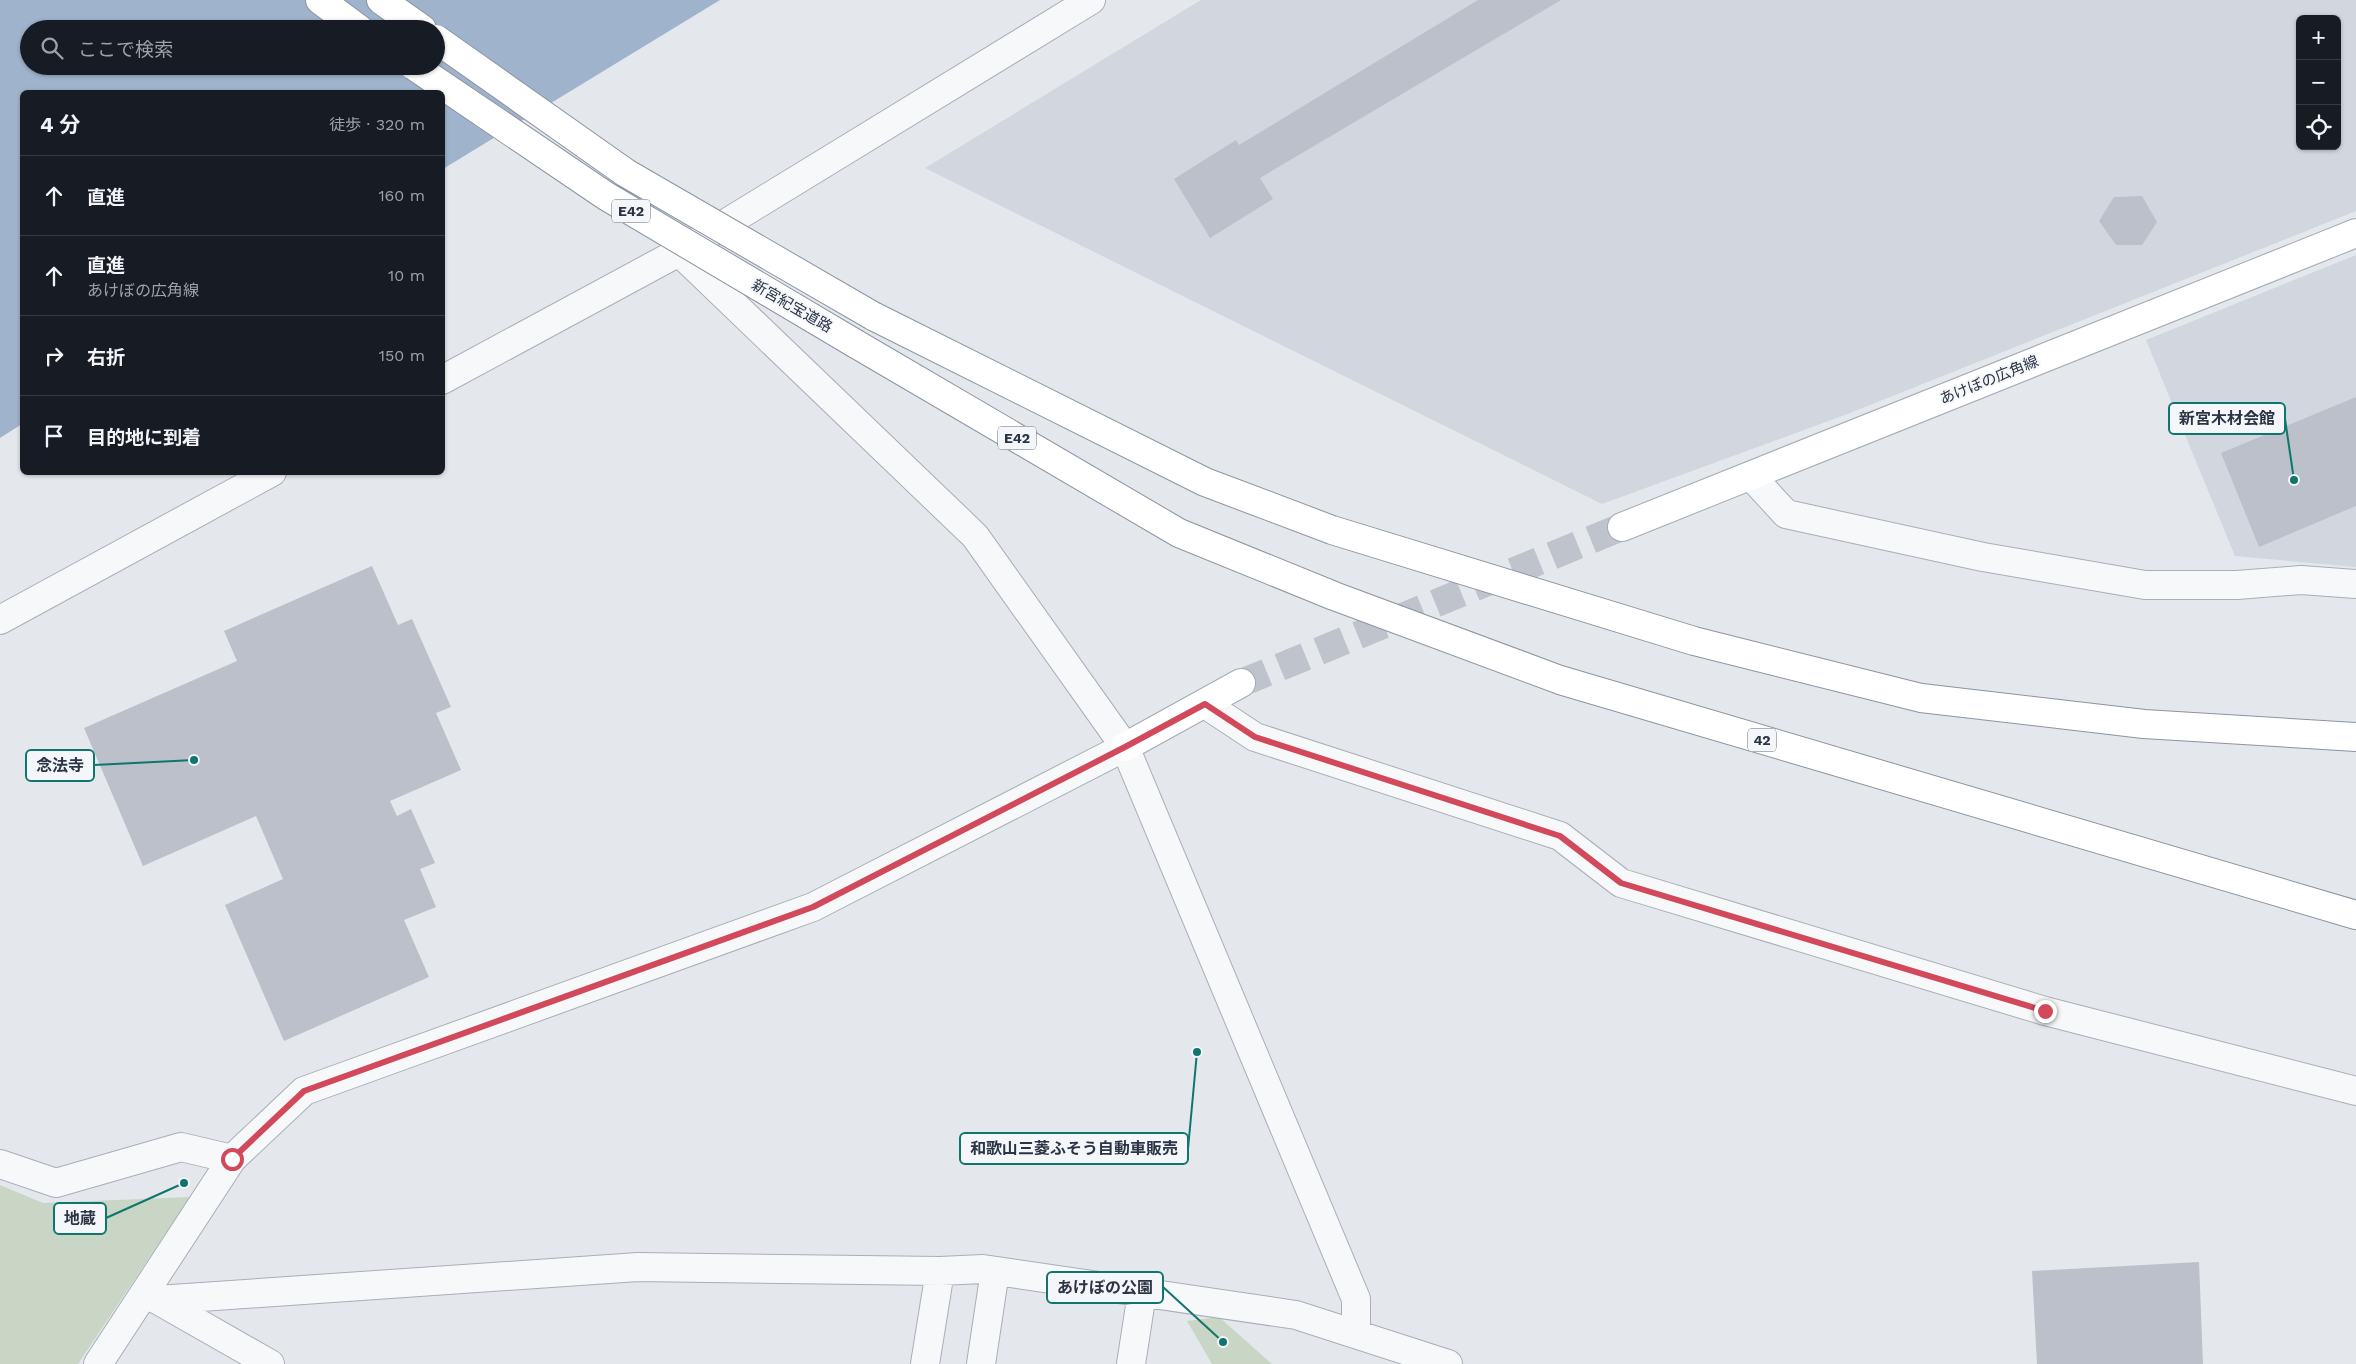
<!DOCTYPE html>
<html lang="ja">
<meta charset="utf-8">
<style>
body{margin:0;font-family:"Work Sans","Noto Sans JP",sans-serif;background:#20242c;color:#f1f3f6}
.controls{position:absolute;right:15px;top:15px;display:grid;overflow:hidden;border-radius:8px;box-shadow:0 1px 4px #0004}
.controls button{width:45px;height:45px;display:grid;place-items:center;padding:0;border:0;border-bottom:1px solid #363941;background:#171b24;color:#f1f3f6;font:25px sans-serif}
.stop{position:absolute;width:15px;height:15px;margin:-11px;border:4px solid #d1495b;border-radius:50%;background:#fff}
.stop.end{background:#d1495b;border-color:#fff;box-shadow:0 1px 5px #0008}
.list{margin:0;padding:0;list-style:none}
h2{display:flex;justify-content:space-between;align-items:center;height:65px;margin:0;padding:0 20px;font-size:21px}
h2 small{font-size:16px;font-weight:400;color:#9ea1a6}
.list li{display:grid;grid-template-columns:32px 1fr auto;gap:15px;align-items:center;box-sizing:border-box;height:80px;padding:0 20px;border-top:1px solid #363941}
.list b{display:block;font-size:19px;white-space:nowrap}
.list p{margin:0;font-size:16px;white-space:nowrap;color:#9ea1a6}
.list em{font-size:16px;font-style:normal;color:#9ea1a6}
.icon{flex:none;width:28px;height:28px;fill:none;stroke:currentColor;stroke-width:2;stroke-linecap:round;stroke-linejoin:round}
.map{position:relative;flex:none;width:2356px;height:1364px;overflow:hidden}
.search{position:absolute;background:#171b24;box-shadow:0 1px 4px #0004;left:20px;top:20px;width:425px;height:55px;display:flex;align-items:center;gap:12px;box-sizing:border-box;padding:0 18px;border-radius:28px;color:#9ea1a6;font-size:19px}
.panel{position:absolute;background:#171b24;box-shadow:0 1px 4px #0004;left:20px;top:90px;width:425px;height:385px;border-radius:8px}
.map>svg:first-child{display:block}
.built{fill:#d2d6de;fill-rule:evenodd}
.green{fill:#c9d6c5}
.water{fill:#9fb4cc;fill-rule:evenodd}
.building{fill:#bbc0ca}
.lines{fill:none;stroke-linecap:round;stroke-linejoin:round}
.major-tunnel{stroke:#bfc3cb;stroke-width:28;stroke-dasharray:28 14;stroke-linecap:butt}
.minor-casing{stroke:#a9aeb7;stroke-width:30}
.major-casing{stroke:#a3abb8;stroke-width:30}
.highway-casing{stroke:#8b94a3;stroke-width:30}
.minor{stroke:#f7f8fa;stroke-width:28}
.major{stroke:#fff;stroke-width:28}
.highway{stroke:#fff;stroke-width:28}
.highway-bridge-casing{stroke:#8b94a3;stroke-width:30;stroke-linecap:butt}
.highway-bridge{stroke:#fff;stroke-width:28}
.route{stroke:#d1495b;stroke-width:6}
.labels{text-anchor:middle;stroke-width:4;stroke-linejoin:round;paint-order:stroke}
.shield{fill:#f4f6f9;stroke:#676e7b;stroke-width:1}
.shield-label{font-size:14px;font-weight:bold;fill:#2b3445}
.street-label{font-size:15px;fill:#2b3445;stroke:#f4f6f9}
.leader{fill:none;stroke:#0f766e;stroke-width:2}
.callout-dot{fill:#0f766e;stroke:#f4f6f9;stroke-width:2}
.callout{fill:#f4f6f9;stroke:#0f766e;stroke-width:2}
.callout-label{font-size:16px;text-anchor:middle;font-weight:bold;fill:#2b3445}
</style>
<div class="map">
<svg width="2356" height="1364" viewBox="0 0 2356 1364">
<rect width="100%" height="100%" fill="#e4e7ec"/>
<path class="built" d="M1201 0H2356V211L1850 413 1602 504 925 168ZM2300 19H2337V146H2300Z
M2356 255V567L2235 556 2146 340Z"/>
<path class="green" d="M0 1185 43 1203 190 1197 78 1364H0Z
M1219 1317 1272 1364H1212L1187 1321Z"/>
<path class="water" d="M0 0H720L443 169 442 92H22V424L0 438ZM29 29H436V66H29Z"/>
<path class="building" d="M1478 0H1561L1260 178 1273 199 1210 238 1174 179 1236 140 1239 145Z
M2142 196 2157 222 2142 245H2116L2099 221 2114 197Z
M2356 397V506L2259 547 2221 453Z
M372 566 398 625 412 619 451 707 436 713 461 770 390 801 397 816 411 809 435 863 420 869 436 907 404 920 429 977 284 1041 225 905 283 879 256 816 143 866 84 728 237 661 224 631Z
M2199 1262 2203 1364H2037L2032 1271Z"/>
<g class="lines">
<path class="major-tunnel" d="M1241 683 1622 527"/>
<defs>
<path id="minor" d="M679 252 975 536 1125 747 1356 1299V1334
M442 380 679 252 1091 0
M1751 476 1786 514 1983 557 2145 585H2237L2301 580 2356 584
M0 620 272 472
M1205 704 1255 737 1560 836 1621 883 2045 1011 2356 1091
M0 1164 56 1183 181 1147 232 1159
M156 1299 270 1364
M157 1300 638 1267 940 1271 983 1269 1296 1315 1448 1364
M98 1364 232 1159 304 1091 813 907 1125 747
M925 1364 940 1271
M981 1364 995 1271
M1131 1364 1142 1293"/>
<path id="major" d="M1622 527 2356 233
M1125 747 1241 683"/>
<path id="highway" d="M320 0 359 29
M381 0 422 29
M873 316 1205 482 1332 530 1694 641 1921 698 2144 724 2356 737
M856 344 1179 533 1334 596 1560 680 2356 915"/>
</defs>
<use href="#minor" class="minor-casing"/>
<use href="#major" class="major-casing"/>
<use href="#highway" class="highway-casing"/>
<use href="#minor" class="minor"/>
<use href="#major" class="major"/>
<use href="#highway" class="highway"/>
<defs>
<path id="highway-bridge" d="M436 39 626 173 873 316
M414 66 606 196 856 344"/>
</defs>
<use href="#highway-bridge" class="highway-bridge-casing"/>
<use href="#highway-bridge" class="highway-bridge"/>
</g>
<g class="lines">
<path class="route" d="M232 1159 304 1091 813 907 1125 747 1205 704 1255 737 1560 836 1621 883 2045 1011"/>
</g>
<g class="labels">
<g class="shield">
<rect x="612" y="199.5" width="38" height="23" rx="4"/>
<rect x="998" y="426.5" width="38" height="23" rx="4"/>
<rect x="1748" y="728.5" width="28" height="23" rx="4"/>
</g>
<g class="shield-label">
<text x="631" y="216">E42</text>
<text x="1017" y="443">E42</text>
<text x="1762" y="745">42</text>
</g>
<g class="street-label">
<text transform="translate(792 306) rotate(30)" y="5">新宮紀宝道路</text>
<text transform="translate(1989 380) rotate(-22)" y="5">あけぼの広角線</text>
</g>
</g>
<path class="leader" d="M2294 480L2285 419M194 760L94 765M1197 1052L1188 1149M184 1183L106 1218M1223 1342L1163 1287"/>
<g class="callout-dot">
<circle cx="2294" cy="480" r="5"/>
<circle cx="194" cy="760" r="5"/>
<circle cx="1197" cy="1052" r="5"/>
<circle cx="184" cy="1183" r="5"/>
<circle cx="1223" cy="1342" r="5"/>
</g>
<g class="callout">
<rect x="2169" y="403" width="116" height="31" rx="5"/>
<rect x="26" y="750" width="68" height="31" rx="5"/>
<rect x="960" y="1133" width="228" height="31" rx="5"/>
<rect x="54" y="1203" width="52" height="31" rx="5"/>
<rect x="1047" y="1272" width="116" height="31" rx="5"/>
</g>
<g class="callout-label">
<text x="2227" y="424">新宮木材会館</text>
<text x="60" y="771">念法寺</text>
<text x="1074" y="1154">和歌山三菱ふそう自動車販売</text>
<text x="80" y="1224">地蔵</text>
<text x="1105" y="1293">あけぼの公園</text>
</g>
</svg>
<div class="controls">
<button>+</button>
<button>−</button>
<button><svg class="icon" aria-label="locate" viewBox="0 0 24 24"><circle cx="12" cy="12" r="6"/><path d="M12 2v4M12 18v4M2 12h4M18 12h4"/></svg></button>
</div>
<div class="stop" style="left:232px;top:1159px"></div>
<div class="stop end" style="left:2045px;top:1011px"></div>
<div class="search"><svg class="icon" aria-label="search" viewBox="0 0 24 24"><circle cx="10" cy="10" r="6"/><path d="M15 15l6 6"/></svg>ここで検索</div>
<section class="panel">
<h2>4 分<small>徒歩 · 320 m</small></h2>
<ul class="list">
<li><svg class="icon" aria-label="ahead" viewBox="0 0 24 24"><path d="M12 20V5M6 11l6-6 6 6"/></svg><div><b>直進</b></div><em>160 m</em></li>
<li><svg class="icon" aria-label="ahead" viewBox="0 0 24 24"><path d="M12 20V5M6 11l6-6 6 6"/></svg><div><b>直進</b><p>あけぼの広角線</p></div><em>10 m</em></li>
<li><svg class="icon" aria-label="right" viewBox="0 0 24 24"><path d="M7 20v-9h11M14 6l5 5-5 5"/></svg><div><b>右折</b></div><em>150 m</em></li>
<li><svg class="icon" aria-label="arrive" viewBox="0 0 24 24"><path d="M6 21V4h12l-3 4 3 4H6"/></svg><div><b>目的地に到着</b></div></li>
</ul>
</section>
</div>
